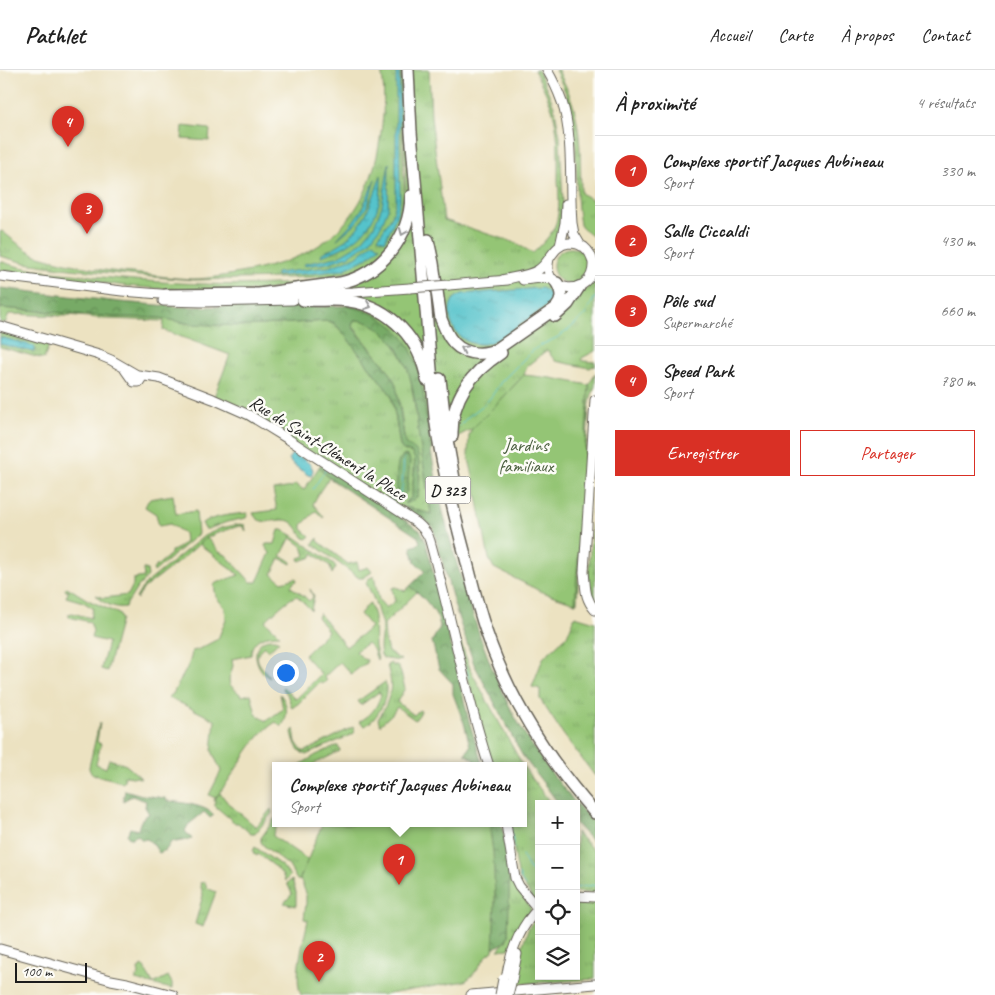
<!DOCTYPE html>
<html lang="fr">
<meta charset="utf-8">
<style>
body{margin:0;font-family:Caveat,sans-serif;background:#f6f6f6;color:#222}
.controls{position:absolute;right:15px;bottom:15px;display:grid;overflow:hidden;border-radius:0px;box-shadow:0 2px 12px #0003}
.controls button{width:45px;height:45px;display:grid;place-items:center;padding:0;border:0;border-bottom:1px solid #e0e0e0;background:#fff;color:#222;font:25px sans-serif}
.scale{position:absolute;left:15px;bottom:12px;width:72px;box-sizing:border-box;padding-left:5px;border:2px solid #1c1c1c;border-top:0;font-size:14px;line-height:18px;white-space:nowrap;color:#1c1c1c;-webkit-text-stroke:4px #fdfcf7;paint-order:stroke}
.you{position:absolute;left:285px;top:602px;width:18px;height:18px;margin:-12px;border:4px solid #fff;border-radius:50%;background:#1a73e8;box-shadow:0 0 0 8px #1a73e833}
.badge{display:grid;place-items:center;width:32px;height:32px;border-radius:50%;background:#d93025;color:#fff;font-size:16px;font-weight:700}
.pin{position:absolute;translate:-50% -41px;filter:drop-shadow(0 1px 2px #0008)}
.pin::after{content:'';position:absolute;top:26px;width:18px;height:15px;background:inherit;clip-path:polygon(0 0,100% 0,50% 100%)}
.popup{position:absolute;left:272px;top:692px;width:255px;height:65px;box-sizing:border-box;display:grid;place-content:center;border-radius:0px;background:#fff;filter:drop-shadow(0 1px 4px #0005);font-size:16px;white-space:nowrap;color:#767676}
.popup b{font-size:19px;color:#222}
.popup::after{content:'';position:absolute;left:50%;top:100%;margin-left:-10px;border:10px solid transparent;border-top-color:#fff}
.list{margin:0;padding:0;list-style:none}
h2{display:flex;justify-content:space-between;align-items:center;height:65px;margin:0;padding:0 20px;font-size:21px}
h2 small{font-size:16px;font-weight:400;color:#767676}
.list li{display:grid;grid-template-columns:32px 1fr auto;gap:15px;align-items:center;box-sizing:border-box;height:70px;padding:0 20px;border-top:1px solid #e0e0e0}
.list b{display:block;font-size:19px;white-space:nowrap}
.list p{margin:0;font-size:16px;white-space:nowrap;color:#767676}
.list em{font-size:16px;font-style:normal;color:#767676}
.actions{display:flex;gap:10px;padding:15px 20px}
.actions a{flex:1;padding:11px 0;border:1px solid #d93025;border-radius:0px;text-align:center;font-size:18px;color:#d93025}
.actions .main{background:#d93025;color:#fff}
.icon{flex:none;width:28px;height:28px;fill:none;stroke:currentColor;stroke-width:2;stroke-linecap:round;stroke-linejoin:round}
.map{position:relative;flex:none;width:595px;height:925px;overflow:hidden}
header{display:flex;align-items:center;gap:30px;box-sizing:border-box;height:70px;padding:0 25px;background:#fff;border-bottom:1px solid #e0e0e0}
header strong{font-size:24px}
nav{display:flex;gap:28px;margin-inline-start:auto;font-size:18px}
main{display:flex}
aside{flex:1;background:#fff}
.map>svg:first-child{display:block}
.grass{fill:url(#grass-tufts);stroke:#587048;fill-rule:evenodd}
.forest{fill:url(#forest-crowns);stroke:#4a6341}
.green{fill:#94c575;stroke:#587048}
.water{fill:url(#water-ripples);stroke:#387074}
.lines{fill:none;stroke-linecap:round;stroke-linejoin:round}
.stream{stroke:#55c3cb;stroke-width:1}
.secondary-casing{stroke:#656156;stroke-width:11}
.highway-casing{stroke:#656156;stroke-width:14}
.secondary{stroke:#fff;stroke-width:9}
.highway{stroke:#fff;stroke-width:11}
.secondary-bridge-casing{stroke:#656156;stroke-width:11;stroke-linecap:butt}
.secondary-bridge{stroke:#fff;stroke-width:9}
.oneway{stroke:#999}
.labels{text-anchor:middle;stroke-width:5;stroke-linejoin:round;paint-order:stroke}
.shield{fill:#fdfcf7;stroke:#605f5e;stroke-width:1}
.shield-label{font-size:16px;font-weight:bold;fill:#1c1c1c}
.park-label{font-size:18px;fill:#4c6040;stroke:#fdfcf7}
.street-label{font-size:18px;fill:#1c1c1c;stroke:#fdfcf7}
</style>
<header>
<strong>Pathlet</strong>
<nav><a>Accueil</a><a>Carte</a><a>À propos</a><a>Contact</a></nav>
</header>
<main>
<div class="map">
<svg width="595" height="925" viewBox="0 0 595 925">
<defs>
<pattern id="grass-tufts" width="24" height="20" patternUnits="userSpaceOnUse" patternTransform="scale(1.25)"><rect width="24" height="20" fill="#94c575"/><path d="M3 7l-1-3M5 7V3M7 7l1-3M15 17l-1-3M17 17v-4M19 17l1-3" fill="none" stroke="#7fa965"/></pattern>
<pattern id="forest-crowns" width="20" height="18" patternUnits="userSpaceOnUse" patternTransform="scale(1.25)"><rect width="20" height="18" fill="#7a6"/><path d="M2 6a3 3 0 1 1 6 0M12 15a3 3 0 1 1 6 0" fill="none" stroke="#618a53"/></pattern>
<pattern id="water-ripples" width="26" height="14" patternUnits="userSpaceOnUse" patternTransform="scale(1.25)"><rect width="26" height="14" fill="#55c3cb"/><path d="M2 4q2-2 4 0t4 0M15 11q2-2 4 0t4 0" fill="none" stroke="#49a7ae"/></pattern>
</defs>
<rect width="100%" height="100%" fill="#fdfcf7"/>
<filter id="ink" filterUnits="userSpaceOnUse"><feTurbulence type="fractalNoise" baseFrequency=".02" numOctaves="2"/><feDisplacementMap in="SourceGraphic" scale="10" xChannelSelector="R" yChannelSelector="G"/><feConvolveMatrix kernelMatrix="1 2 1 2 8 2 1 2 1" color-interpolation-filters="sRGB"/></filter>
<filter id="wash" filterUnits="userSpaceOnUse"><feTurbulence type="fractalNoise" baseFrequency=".0096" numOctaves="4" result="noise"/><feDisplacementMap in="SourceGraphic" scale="20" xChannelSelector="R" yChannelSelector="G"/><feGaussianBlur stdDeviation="1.12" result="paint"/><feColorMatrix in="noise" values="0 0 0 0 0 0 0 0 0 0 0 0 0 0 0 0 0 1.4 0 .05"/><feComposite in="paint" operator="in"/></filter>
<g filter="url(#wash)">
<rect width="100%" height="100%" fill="#ece2c1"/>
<path class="grass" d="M381 0H401V39L404 108V127L396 162 387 177 372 192 350 202 324 207 194 210 139 206 61 198 25 193 0 186V162L2 161C13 170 24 179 36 185 42 187 48 188 54 190 80 197 106 201 132 203 152 205 172 208 192 209 210 209 228 205 245 202 315 189 360 159 377 86 382 61 387 25 381 0Z
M402 0H429L431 47 444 150 513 172 533 183C542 174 552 165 556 153 560 140 559 124 558 111 558 89 559 67 554 46 550 29 542 15 534 0H538L547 19 554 36 560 66 563 134 558 171C549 178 546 187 539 196L545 210 551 213 549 215C554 223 555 228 550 236L586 219 595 209V281L582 288 581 290 584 291 595 292V297L593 296 590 298 555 291 547 280 527 296 524 305 495 336 472 359 431 380 423 322 419 302 409 277 346 236 350 203C364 197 378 191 388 178 412 146 405 91 403 54 402 36 402 18 402 0ZM454 228 483 274C478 274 471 274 467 271 451 262 446 245 454 228Z
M555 0H558C562 9 568 19 571 29 582 57 580 93 581 123L595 132V168L582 158 580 155C574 120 579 83 572 47 569 30 563 15 555 0Z
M553 196a18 18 0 1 1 36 0a18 18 0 1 1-36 0Z
M0 191C26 201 55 202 82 205 158 213 233 218 310 212L260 221H188L126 216 0 200Z
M0 238 115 247 159 248 191 254 244 256 328 251 335 254 344 264 391 325 396 350 400 376 403 380 412 383 415 389 412 425 411 428 404 433 418 425C420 412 423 386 411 377 409 376 407 375 405 373 401 349 401 323 389 301L352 255 355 250C385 249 401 282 410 305L431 444 406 437V439L402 436 396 444 323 392 213 329 230 285 163 260 164 251 107 249 69 245 65 246 9 244 6 252 3 253H0Z
M0 262 49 275 44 289 0 277Z
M595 303V316L591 327 589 339 577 533H575L589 315Z
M595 396 594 426H595V534L592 529 588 514Z
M248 443 246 448 227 452 208 459H205L202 453C214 446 234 444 248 443Z
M240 454 245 455 246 461 242 456H239L215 464 205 469 181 490 144 518 137 529 136 528 142 518 148 512 204 466 221 458Z
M292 465 334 494 336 497 332 504 330 496 313 483 312 487 300 491 299 488 305 486 302 476 290 467Z
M318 468V471L348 494 357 492 359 500 368 497 372 502 363 508H359L313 474Z
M143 499H145L147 500 148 506 137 518 125 537C116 539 101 533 96 525L103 528 128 525 133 515V509L144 507Z
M374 506 379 530 386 538 395 531 392 518 396 517 405 521 410 516 417 522 384 554 385 570 388 582 401 590 398 591C396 590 384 589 383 588 377 582 382 565 382 557 382 553 380 550 379 546 376 534 372 524 366 513L368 509Z
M575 546 595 552V706L563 664 540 629V619L532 617 543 588 567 566Z
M457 567 461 573 471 601 523 696H491Z
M275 569 279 571 268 581 264 576C249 590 264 597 270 608 258 602 249 580 263 571 266 569 270 569 275 569Z
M391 593 392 595 395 596V594C402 599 402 610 405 618L397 632 414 645 419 640 421 641 419 645 415 650 397 637 392 644 380 655 378 649C386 637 393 622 390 607 389 603 388 599 387 595Z
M385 612C390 626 378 649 365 656L359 652C372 644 376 639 381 625L379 622 361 635 358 631Z
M100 653 97 672 101 674 96 694 106 698 109 689 126 695 141 708 125 706 123 713 116 710 103 707H101C96 705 89 704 89 697L99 654Z
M353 657 355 662 353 664 306 685C297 682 294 671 292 662L294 659 296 672 302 681H306Z
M336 676H338L340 681 314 694V696H298L316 685Z
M523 696 551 734H539V831L533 829 519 808 509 754H523Z
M220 723 228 733 256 757 271 739 272 743 255 764H251L238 753H235L215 736 214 730Z
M275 748V754H278L273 764V766L308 790 300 808 301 811 297 810 289 796 264 776 261 772V768Z
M576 762 595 782V823L576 822Z
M255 777 282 796 290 806 285 811C282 799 267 791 258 784L257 786 254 784 253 781Z
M509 808 530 837 531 840 509 879 498 880 506 871 508 866Z
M292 810 296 822V836L284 833 292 824 287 813Z
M205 812 207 818 216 822 203 857 195 854 203 825 200 813Z
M576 829 595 830V909L519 914 522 877 529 857 539 844V906H576Z
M143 896 153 914 168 906 172 913V919L135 910 139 905 138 899Z"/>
<path class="forest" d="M0 218 120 232 183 237 346 236C373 240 397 254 410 278 424 306 424 337 429 367 431 384 435 402 438 419 446 459 458 498 470 536 484 580 500 622 523 661 536 682 550 702 565 720 574 732 585 743 595 754V774L576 754V734H559L522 685 474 594 456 541 433 458 423 449 406 439V437L431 444C428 418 423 393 419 368 414 330 414 288 383 262 375 255 365 250 355 250L352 255 354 259 389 301 396 314 405 373C408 377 414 377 417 382 420 388 420 419 418 425 416 430 410 432 405 434L404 433 411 428 412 425 415 389 412 383 403 380 400 376 396 350 391 325 344 264 335 254 328 251 244 256 210 255 191 254 159 248 115 247 0 238Z
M405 385 409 387 410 391 407 422 399 428 390 430 386 427 395 423C399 411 393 389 405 385Z
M321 394 421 461 426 472 469 651 483 696H471L475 690 465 684 470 676 464 653 453 624V614L439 599 432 571 440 557C438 541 422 526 410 516L425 501 415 492 411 477 417 475 420 472 418 467 329 408 319 397Z
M125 720 142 725 165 728 167 731C180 732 206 735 214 745L210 748 204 742 188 755 185 761 192 769 176 772 172 771 166 780 159 783 153 774 147 769 142 770 138 765 132 768H129L127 765 130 758 138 760C140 752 141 748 149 744L145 737 146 731 132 726 123 731Z
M489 754H501C512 789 509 829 508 866 505 874 500 875 493 878L495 829 493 782Z"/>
<path class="green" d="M183 56 210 59 209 71 182 69Z
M524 305 551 308 589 315 575 533 542 522 494 498 489 489 474 410 468 385 469 365 472 359 495 336Z
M319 397 329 408 320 421 313 434 324 447 323 448 316 441 302 455V459L310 466 307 469 304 468C300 463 296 455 291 452 280 445 260 460 253 443L277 440 273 420 292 417 295 414 304 420Z
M173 425 176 444 196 441 198 464 154 502 153 499 171 484V481L175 480 185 472 184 463 170 454 159 456 156 444 145 437 149 429Z
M279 460H283L292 465 281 486 291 491V494L280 488 272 504 282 512 296 508 297 511 294 512 291 517 304 526 309 531 313 527 310 519 314 526 311 540 297 526C288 528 273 544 265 551L280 565C266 565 251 568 251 585L232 589 233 596 229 609 230 615 242 626 251 624 256 644 266 651 283 639 280 624C288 633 289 647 281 657L276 652C250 667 236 705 215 728L209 725 221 701 212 681 215 650 168 627 173 624C179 610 191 596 192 581L197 580 218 569 226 549 225 538 216 527 214 515 216 513 239 505 199 474 207 468 219 482 226 485 251 512H257L270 483 265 476 266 474H275Z
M67 517 88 530 119 544 121 549 107 601 101 599 108 572 91 568 93 561 90 552 69 547V544L72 543 91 548 93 538 83 532 66 527 69 521 68 520 67 522 65 520Z
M370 533 374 546 375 576 378 589 377 590 373 579 367 573 356 581 363 589 367 590 366 593 351 604 340 592 324 607 327 610 323 614 320 612 299 633 292 638 287 624 282 618 283 617 296 629 321 604 304 585 328 561 317 547 319 543 346 577 371 557 360 544 368 534Z
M322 754H489L493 782 495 829 493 881C480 889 478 904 465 911L383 925H301C293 905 304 871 308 850L304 849 306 833V823L300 809Z"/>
<path class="water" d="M396 0H399L400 130 396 147 385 171 378 168 392 146 396 132Z
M389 93 388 139 381 156 369 172 349 186 328 193 304 196V194L337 187 359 174 374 156 382 136Z
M381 105C381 113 381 121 380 129 373 161 351 177 321 186L322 183C361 168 368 142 381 105Z
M375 109 368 135 356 153 336 170 352 153 362 139Z
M374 172 380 177 367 188 343 200 318 203 276 206V203L329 197 356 187Z
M542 218 550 224 551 229 547 236C533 245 500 272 484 274 480 274 473 274 469 272 454 267 444 244 453 230 455 227 459 226 462 224Z
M0 267 34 276 35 277V281L33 282 0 274Z
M292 384C300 386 311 392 313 400L311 406 308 405 291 393 289 388Z"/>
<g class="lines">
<path class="stream" d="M459 356 469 346 485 334 491 327 501 312 531 282 539 276 556 268 567 261 585 245 595 227
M313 419 326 399
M390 431 398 426 402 418 404 388
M466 596 469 609
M510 755 514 778
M522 785 529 798 539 808
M519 804 521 810 525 816
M576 818 593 815 595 816"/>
</g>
</g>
<g filter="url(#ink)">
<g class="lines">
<defs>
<path id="secondary" d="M547 0C553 10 558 21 562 32 574 69 569 114 572 153L574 164 581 176
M560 176 565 153 566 134
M0 206 122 221 173 225
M502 210C514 207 528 206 538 200 551 192 552 175 569 173 575 173 579 174 584 177 589 181 592 187 593 193 595 228 540 225 549 189
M523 210 541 208 553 209
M449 215 508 210
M285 225 353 222 410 218
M163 231 203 232 293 230
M0 256 99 285 111 290 137 305
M124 298C127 303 131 308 134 312H139L141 309V307L137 305H135L132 308 133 310
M138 305 159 308 213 329 249 345 288 369 417 453C423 458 428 463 430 471 451 546 465 623 489 696
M595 330 584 502C586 518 584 527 595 540
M506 754 515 808 519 816 538 839
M576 826 595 827
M0 879 111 910 127 913 173 925
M506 909C510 883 519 857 539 838
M512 909 517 884
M471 925 595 914"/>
<path id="highway" d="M408 0 411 62 435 347C441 392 452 436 464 481 471 507 477 535 486 561 509 629 548 690 595 743
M428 170 433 193 441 249C444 256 446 262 450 268 460 284 481 287 497 279L556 238C563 230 562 222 557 213
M166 225 259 224 340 213C381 204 410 168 411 126
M303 230C318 231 334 229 349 231 391 237 420 270 427 310
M555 246 568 234 579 217
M440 309 447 370 456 420
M452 366C451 328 471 303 501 283"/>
</defs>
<use href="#secondary" class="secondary-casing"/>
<use href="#highway" class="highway-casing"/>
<use href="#secondary" class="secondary"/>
<use href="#highway" class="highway"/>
<defs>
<path id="secondary-bridge" d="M410 218 449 215
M500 925 503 909
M508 925 512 909"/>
</defs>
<use href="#secondary-bridge" class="secondary-bridge-casing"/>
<use href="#secondary-bridge" class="secondary-bridge"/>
</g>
<defs><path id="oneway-chevron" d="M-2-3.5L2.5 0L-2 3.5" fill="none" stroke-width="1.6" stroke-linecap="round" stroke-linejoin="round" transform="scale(1.25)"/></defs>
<g class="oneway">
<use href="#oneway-chevron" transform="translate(403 162) rotate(113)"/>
<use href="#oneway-chevron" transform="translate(368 236) rotate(20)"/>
<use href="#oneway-chevron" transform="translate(464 279) rotate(-154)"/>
</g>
</g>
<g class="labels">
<rect class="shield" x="425.5" y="406.5" width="45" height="27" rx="4"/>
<g class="shield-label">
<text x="448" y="426">D 323</text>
</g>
<g class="park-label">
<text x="526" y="381">Jardins<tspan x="526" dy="21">familiaux</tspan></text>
</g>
<g class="street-label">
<text transform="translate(328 378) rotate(32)" y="6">Rue de Saint-Clément la Place</text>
</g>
</g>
</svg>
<div class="controls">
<button>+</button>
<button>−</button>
<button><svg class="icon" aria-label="locate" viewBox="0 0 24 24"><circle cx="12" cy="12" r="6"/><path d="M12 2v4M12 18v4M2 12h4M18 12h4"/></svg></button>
<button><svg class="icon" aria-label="layers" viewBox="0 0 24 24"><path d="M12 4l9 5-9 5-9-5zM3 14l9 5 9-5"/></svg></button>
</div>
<div class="scale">100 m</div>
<div class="you"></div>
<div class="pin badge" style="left:399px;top:815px">1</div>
<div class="popup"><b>Complexe sportif Jacques Aubineau</b>Sport</div>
<div class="pin badge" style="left:319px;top:912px">2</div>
<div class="pin badge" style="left:87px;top:164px">3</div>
<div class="pin badge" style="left:68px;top:77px">4</div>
</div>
<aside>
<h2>À proximité<small>4 résultats</small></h2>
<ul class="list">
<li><span class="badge">1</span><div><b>Complexe sportif Jacques Aubineau</b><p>Sport</p></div><em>330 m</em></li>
<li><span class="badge">2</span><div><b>Salle Ciccaldi</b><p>Sport</p></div><em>430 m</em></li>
<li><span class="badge">3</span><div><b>Pôle sud</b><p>Supermarché</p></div><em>660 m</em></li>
<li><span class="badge">4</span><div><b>Speed Park</b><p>Sport</p></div><em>780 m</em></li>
</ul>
<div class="actions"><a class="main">Enregistrer</a><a>Partager</a></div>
</aside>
</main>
